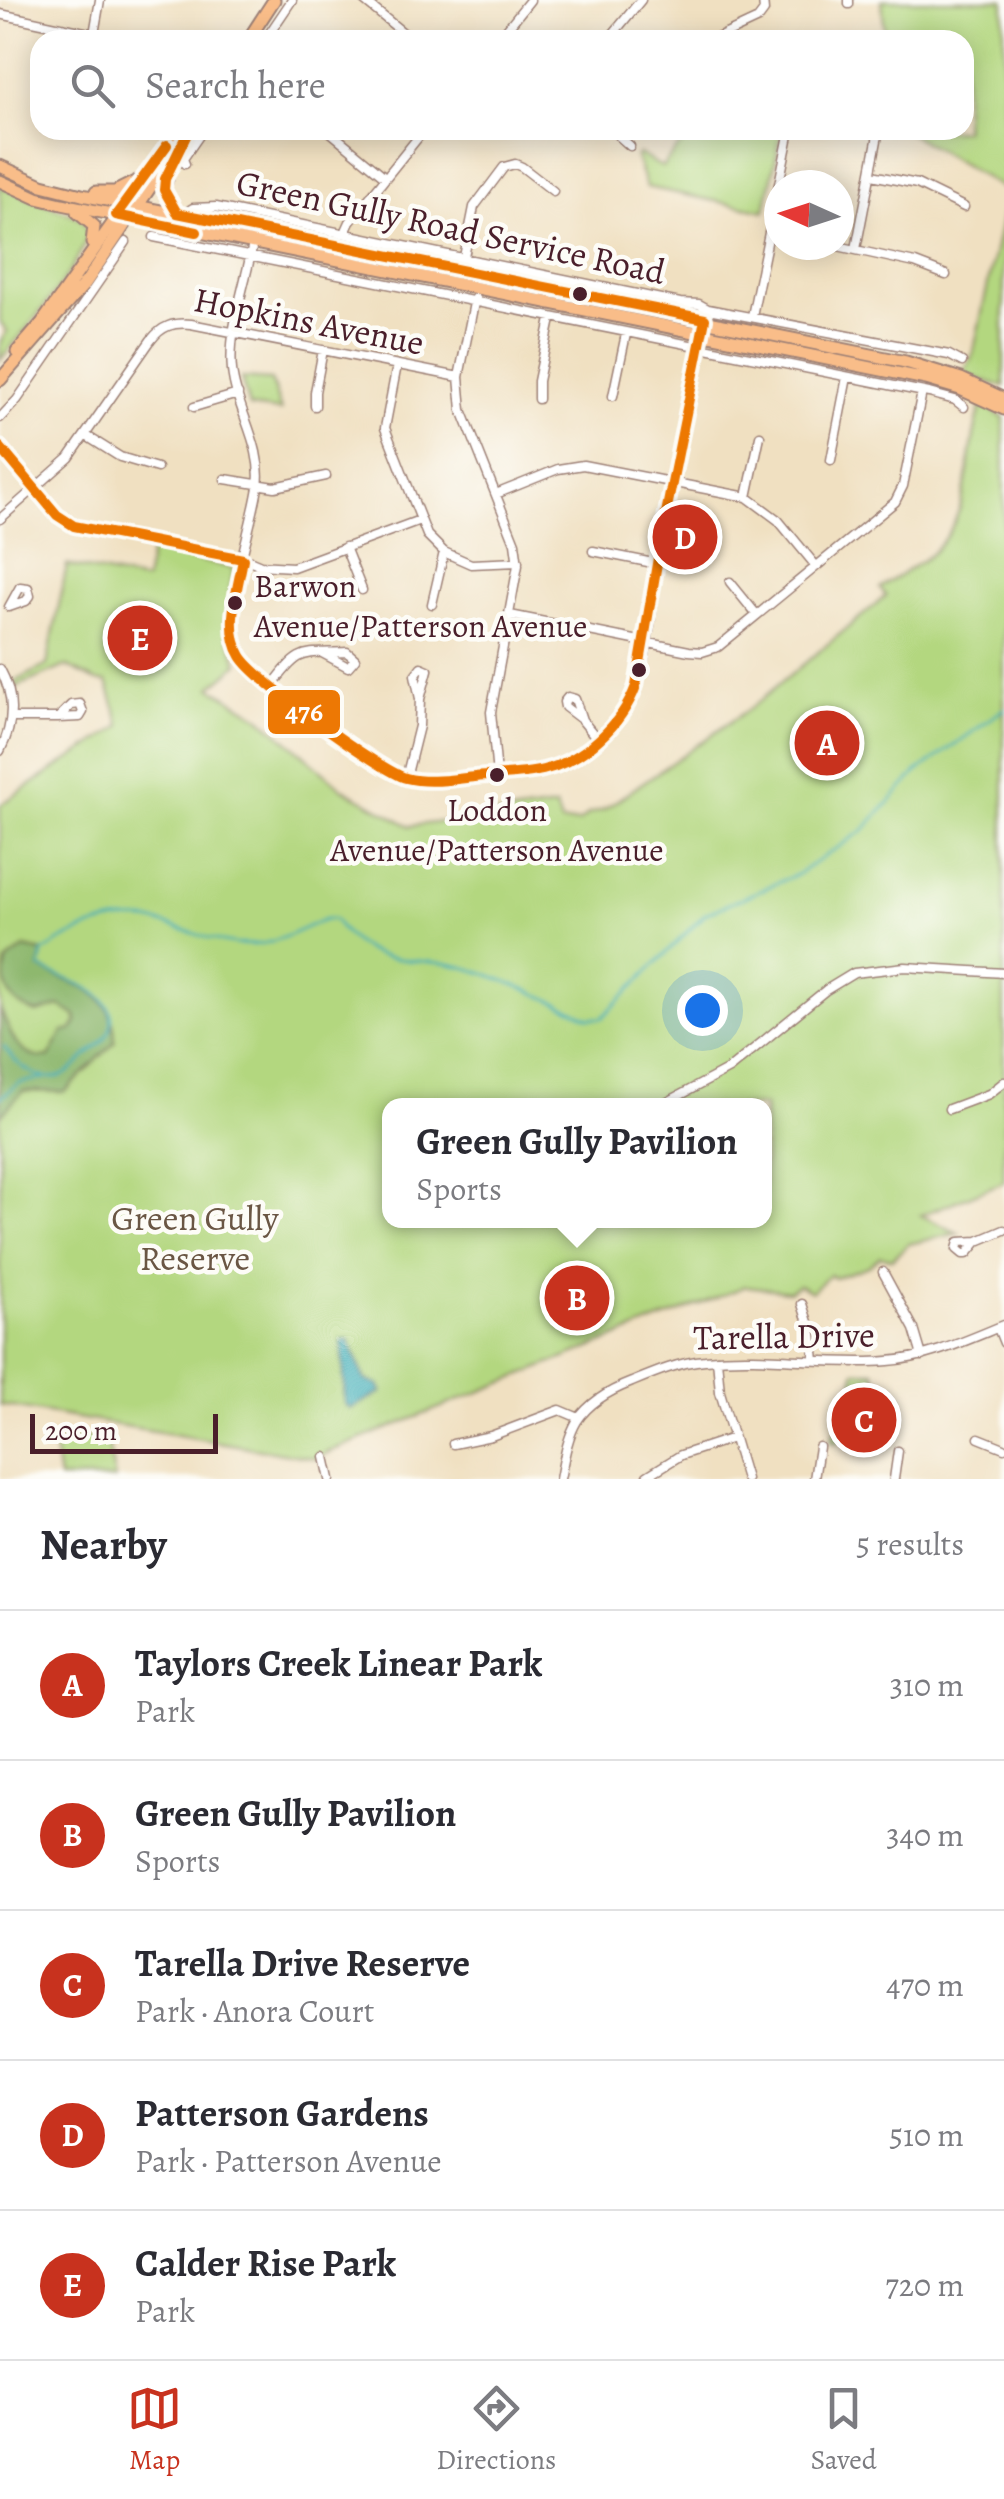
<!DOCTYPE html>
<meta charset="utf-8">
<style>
body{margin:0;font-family:Alegreya,serif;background:#f7f7f7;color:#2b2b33}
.compass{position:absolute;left:764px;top:170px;width:90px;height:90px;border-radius:50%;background:#fff;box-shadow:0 5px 25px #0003;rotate:273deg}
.scale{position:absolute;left:30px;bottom:25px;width:188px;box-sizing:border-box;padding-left:10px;border:5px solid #4a1f2b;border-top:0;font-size:28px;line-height:35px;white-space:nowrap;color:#4a1f2b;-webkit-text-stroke:8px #fdfcf7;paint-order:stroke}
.you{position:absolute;left:702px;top:1010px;width:35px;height:35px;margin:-25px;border:8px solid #fff;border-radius:50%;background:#1a73e8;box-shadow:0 0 0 15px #1a73e833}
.badge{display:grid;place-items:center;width:65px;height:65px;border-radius:50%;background:#c8321e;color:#fff;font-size:32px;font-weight:700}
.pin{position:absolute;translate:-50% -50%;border:5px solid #fff;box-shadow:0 2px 10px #0006}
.popup{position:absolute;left:382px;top:1098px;width:390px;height:130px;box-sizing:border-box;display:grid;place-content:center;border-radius:20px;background:#fff;filter:drop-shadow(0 2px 8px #0005);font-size:32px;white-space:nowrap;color:#7c7c81}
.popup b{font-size:38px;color:#2b2b33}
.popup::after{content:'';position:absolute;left:50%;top:100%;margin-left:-20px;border:20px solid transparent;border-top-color:#fff}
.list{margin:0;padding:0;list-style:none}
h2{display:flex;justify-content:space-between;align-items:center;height:130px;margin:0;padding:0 40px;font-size:42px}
h2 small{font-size:32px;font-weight:400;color:#7c7c81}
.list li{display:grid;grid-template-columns:65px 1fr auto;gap:30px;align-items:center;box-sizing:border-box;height:150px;padding:0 40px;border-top:2px solid #e1e1e2}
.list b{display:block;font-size:38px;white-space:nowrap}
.list p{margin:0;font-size:32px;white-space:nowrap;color:#7c7c81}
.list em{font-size:32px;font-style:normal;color:#7c7c81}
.icon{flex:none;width:55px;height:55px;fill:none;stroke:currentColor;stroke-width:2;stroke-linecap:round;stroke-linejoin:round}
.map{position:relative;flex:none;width:1004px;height:1479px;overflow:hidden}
.search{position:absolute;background:#fff;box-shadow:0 5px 25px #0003;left:30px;right:30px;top:30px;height:110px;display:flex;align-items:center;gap:25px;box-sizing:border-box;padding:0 35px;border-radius:30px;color:#7c7c81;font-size:38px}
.sheet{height:880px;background:#fff}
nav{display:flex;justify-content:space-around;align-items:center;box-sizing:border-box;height:140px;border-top:2px solid #e1e1e2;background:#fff;font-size:28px;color:#7c7c81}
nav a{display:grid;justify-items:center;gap:5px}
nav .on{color:#c8321e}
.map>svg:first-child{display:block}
.green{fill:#b3d77f;stroke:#7e7b55;stroke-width:2.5;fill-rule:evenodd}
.forest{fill:#8eb86e;stroke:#6c6c4c;stroke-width:2.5}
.water{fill:#3bacb6;stroke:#426670;stroke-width:2.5}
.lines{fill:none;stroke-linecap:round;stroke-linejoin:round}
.stream{stroke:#3bacb6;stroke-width:2.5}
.minor-casing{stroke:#9d8076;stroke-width:11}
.primary-casing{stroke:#9d8076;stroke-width:15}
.minor{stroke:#fff;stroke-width:8}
.primary{stroke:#f9bd89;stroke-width:11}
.bus-1-casing{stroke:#fdfcf7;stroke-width:18}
.bus-1{stroke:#ed7804;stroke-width:10}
.bus-dot{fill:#4a1f2b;stroke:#fdfcf7;stroke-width:4}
.labels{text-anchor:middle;stroke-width:9;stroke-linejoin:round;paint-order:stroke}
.bus-label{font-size:32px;fill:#4a1f2b;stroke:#fdfcf7;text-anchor:start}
.street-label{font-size:35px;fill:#4a1f2b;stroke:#fdfcf7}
.park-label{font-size:35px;fill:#6a5644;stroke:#fdfcf7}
.line-badge{stroke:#fdfcf7;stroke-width:4}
.badge-label{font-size:28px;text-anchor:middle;font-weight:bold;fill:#fff}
</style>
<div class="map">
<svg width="1004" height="1479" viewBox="0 0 1004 1479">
<rect width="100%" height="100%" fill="#fdfcf7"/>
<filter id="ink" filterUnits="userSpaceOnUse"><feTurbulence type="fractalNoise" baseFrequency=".01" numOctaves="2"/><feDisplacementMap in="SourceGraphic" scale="20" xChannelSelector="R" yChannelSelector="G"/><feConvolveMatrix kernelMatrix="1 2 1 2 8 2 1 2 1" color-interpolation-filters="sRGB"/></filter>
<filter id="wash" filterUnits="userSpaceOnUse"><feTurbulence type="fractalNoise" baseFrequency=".0048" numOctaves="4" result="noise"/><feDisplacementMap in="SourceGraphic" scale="40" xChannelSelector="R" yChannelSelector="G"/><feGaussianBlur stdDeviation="2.25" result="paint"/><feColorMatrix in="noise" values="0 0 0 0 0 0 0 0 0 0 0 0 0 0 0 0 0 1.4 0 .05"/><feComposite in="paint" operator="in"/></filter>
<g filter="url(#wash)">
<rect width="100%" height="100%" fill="#f0e0c1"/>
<path class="green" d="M882 0H1004V189L904 130H964V40H885Z
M693 130H782L765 211 646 187 636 157 639 154 662 167Z
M0 186 74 215 82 220 88 232C82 266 24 332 0 360V342L7 331 0 322Z
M1004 209V387L963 374 973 354Z
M241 378 271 380 281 411 249 407Z
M982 405 1004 418V1182L921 1215 958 1233 909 1244 892 1259 880 1256 869 1266 834 1278 830 1275 811 1292 799 1285 789 1291 746 1286 326 1453 318 1459 0 1405V805L121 726 107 682 97 681 66 666 16 687 14 682 47 665 67 565 145 581 151 550 234 568 225 624 238 664 211 687 260 717 342 788 410 826 556 807 561 823 579 822 589 814 603 810 752 707 886 596 880 588C897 576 918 566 933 552 974 514 964 453 982 405ZM390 1106H764V1220H390Z
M672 519 703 529 698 553 667 546Z
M855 1371H874C882 1396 892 1424 885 1449L863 1432 833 1443 831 1438 850 1407Z
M100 1435 107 1438 115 1479H59L54 1448 45 1449 44 1445 52 1443 53 1447 58 1443Z"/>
<path class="forest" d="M24 948 43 952 40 968C79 988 115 989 115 1042L65 1092 23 1091 0 1116V1008C9 1031 18 1062 49 1057L63 1032 72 1030 77 1022 76 1016 60 1006 37 1013C9 1003 1 989 7 961Z"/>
<path class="water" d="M349 1339 365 1380 379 1385 382 1392 350 1409 345 1404 342 1340Z"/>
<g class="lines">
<path class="stream" d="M4 1047C18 1067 44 1088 69 1072 75 1068 81 1061 86 1056 102 1044 121 1027 107 1005 94 984 61 979 40 968L43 952C78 929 117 912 161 923 193 931 225 949 259 944 281 941 304 928 325 919H334C371 974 414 953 467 968 509 980 550 999 589 1018H602L705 914 798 874 864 830 916 773 1004 709
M0 1098 19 1083 44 1078"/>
</g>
</g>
<g filter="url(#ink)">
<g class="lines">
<defs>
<path id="minor" d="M363 0 412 40
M849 4V0
M0 14 122 40
M94 34 100 0
M265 40 292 0
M498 40 530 0
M608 40 641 0
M713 40 758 19 764 11 763 0
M328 130 385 177
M612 130 630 146
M185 164 183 159 203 130
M872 175 917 184 964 207
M183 214 193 208 216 207 680 303 699 304 708 309
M345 233 350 222 424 130
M154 237 929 393 955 400 964 407
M253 243C246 283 228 329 232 370 236 410 264 446 258 487 252 528 223 607 235 643 245 672 275 688 299 706 331 730 366 765 405 777 431 786 537 775 562 764 586 754 611 733 626 711 648 678 656 577 662 534 672 467 689 400 702 334
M833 245 915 263 946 275
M856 249 879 130
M464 257 474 207 504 167 515 164 522 167 553 191
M475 298 459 377 462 410 515 543 518 565 491 712 497 775
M708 309 949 355 962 362
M752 316 790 130
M397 365 385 428 427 535 444 552 471 564 518 562
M613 396 626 334
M538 399V381L551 319
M315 406V392L323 350
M194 407 238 394
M0 418 17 400 126 242
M85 435 120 457 157 468
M0 447 57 515 74 526 249 560 263 566
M831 460 847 377
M225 479 275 487 326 476
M496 494 558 469 583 465 747 497 778 520 816 566
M747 497 760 436
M0 519 69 458 151 340C162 326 173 322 191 324L459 377
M345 547 362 590
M593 551 658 564
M258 565 293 567 420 520
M730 582 756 614
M20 587 28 588 30 596 26 601 9 607Z
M432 604 444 552
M510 615 689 651 702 652 718 647 895 502 903 486 922 392
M0 669C15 696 14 724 0 751
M272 686C301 647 301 654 347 652L355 659 348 667 322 653
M80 704 83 712 80 717 58 718 71 705Z
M11 718H58
M582 720 575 699 568 697 564 702 565 707 582 720 599 741
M406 778 419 726 420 699 415 675 421 667 428 670 420 699
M660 1106 729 1069 826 990 854 973 905 967 1004 973
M949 1109 989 1094 1004 1082
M978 1241 967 1254H963L957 1249 959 1242 978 1241 1004 1230
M883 1272 914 1329 922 1356
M802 1304 812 1334 815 1360
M998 1328 1004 1343
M717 1359 720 1392 746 1479
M979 1438 1004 1448
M453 1444 491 1436 560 1410 579 1418
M325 1457 330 1479
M647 1476 681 1455 733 1438
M560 1479C564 1459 567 1438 577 1421 590 1401 611 1390 632 1382 656 1372 680 1362 705 1360 766 1353 827 1366 888 1361 929 1358 967 1340 1004 1325
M814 1479 819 1447
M894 1479 898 1451"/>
<path id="primary" d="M248 40 274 0
M0 166 42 185 82 195 906 362 961 379 1004 399
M171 166 164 190 177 213
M0 181 37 198 62 204 926 379 960 389 1004 409
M96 192H115L139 180
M77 212 94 226 92 243
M17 352 42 323 179 130
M0 380 86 282 189 130"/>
</defs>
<use href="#minor" class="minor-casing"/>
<use href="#primary" class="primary-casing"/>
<use href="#minor" class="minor"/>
<use href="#primary" class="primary"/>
<defs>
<path id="bus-1" d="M167 145 116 215 197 232
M0 447 57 515 74 526 243 559C238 589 224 628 241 656 254 679 381 771 406 778 429 784 453 779 475 777 497 775 522 775 543 770 584 760 622 725 636 686L664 523 705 319 177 213 164 190 165 179 189 130"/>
</defs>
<use href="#bus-1" class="bus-1-casing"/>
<use href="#bus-1" class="bus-1"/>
</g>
</g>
<g class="bus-dot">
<circle cx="580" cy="294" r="9"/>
<circle cx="235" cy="603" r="9"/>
<circle cx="639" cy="670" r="9"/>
<circle cx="497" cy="775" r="9"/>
</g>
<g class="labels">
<g class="bus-label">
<text x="254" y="597">Barwon<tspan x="254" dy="40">Avenue/Patterson Avenue</tspan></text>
<text x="497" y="821" text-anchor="middle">Loddon<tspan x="497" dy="40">Avenue/Patterson Avenue</tspan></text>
</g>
<g class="street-label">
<text transform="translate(451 227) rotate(12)" y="12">Green Gully Road Service Road</text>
<text transform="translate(309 321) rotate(11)" y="12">Hopkins Avenue</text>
<text transform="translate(784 1336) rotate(-1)" y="12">Tarella Drive</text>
</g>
<g class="park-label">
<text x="195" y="1230">Green Gully<tspan x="195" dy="40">Reserve</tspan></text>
</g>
</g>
<rect class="line-badge" x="266" y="688" width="76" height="48" rx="10" fill="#ed7804"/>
<g class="badge-label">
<text x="304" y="721">476</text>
</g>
</svg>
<svg class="compass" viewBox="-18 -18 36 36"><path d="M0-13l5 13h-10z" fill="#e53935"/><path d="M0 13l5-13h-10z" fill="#7c7c81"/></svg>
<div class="scale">200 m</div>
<div class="you"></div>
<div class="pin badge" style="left:827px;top:743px">A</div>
<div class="pin badge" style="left:577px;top:1298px">B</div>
<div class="popup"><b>Green Gully Pavilion</b>Sports</div>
<div class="pin badge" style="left:864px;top:1420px">C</div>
<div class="pin badge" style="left:685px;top:537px">D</div>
<div class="pin badge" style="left:140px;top:638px">E</div>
<div class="search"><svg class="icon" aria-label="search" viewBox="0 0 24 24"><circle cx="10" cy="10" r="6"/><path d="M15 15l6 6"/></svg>Search here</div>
</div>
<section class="sheet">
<h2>Nearby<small>5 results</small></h2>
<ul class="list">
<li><span class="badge">A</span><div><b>Taylors Creek Linear Park</b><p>Park</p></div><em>310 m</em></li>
<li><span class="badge">B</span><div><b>Green Gully Pavilion</b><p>Sports</p></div><em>340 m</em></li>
<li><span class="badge">C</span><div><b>Tarella Drive Reserve</b><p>Park · Anora Court</p></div><em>470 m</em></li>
<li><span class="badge">D</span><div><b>Patterson Gardens</b><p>Park · Patterson Avenue</p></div><em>510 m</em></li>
<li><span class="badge">E</span><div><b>Calder Rise Park</b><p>Park</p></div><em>720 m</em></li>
</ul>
</section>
<nav>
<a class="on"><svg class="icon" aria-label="map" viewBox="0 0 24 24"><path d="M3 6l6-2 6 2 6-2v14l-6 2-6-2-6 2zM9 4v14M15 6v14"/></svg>Map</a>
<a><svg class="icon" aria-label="directions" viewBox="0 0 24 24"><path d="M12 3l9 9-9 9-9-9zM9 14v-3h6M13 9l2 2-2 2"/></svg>Directions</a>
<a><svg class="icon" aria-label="saved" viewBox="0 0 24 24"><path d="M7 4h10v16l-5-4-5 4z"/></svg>Saved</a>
</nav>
